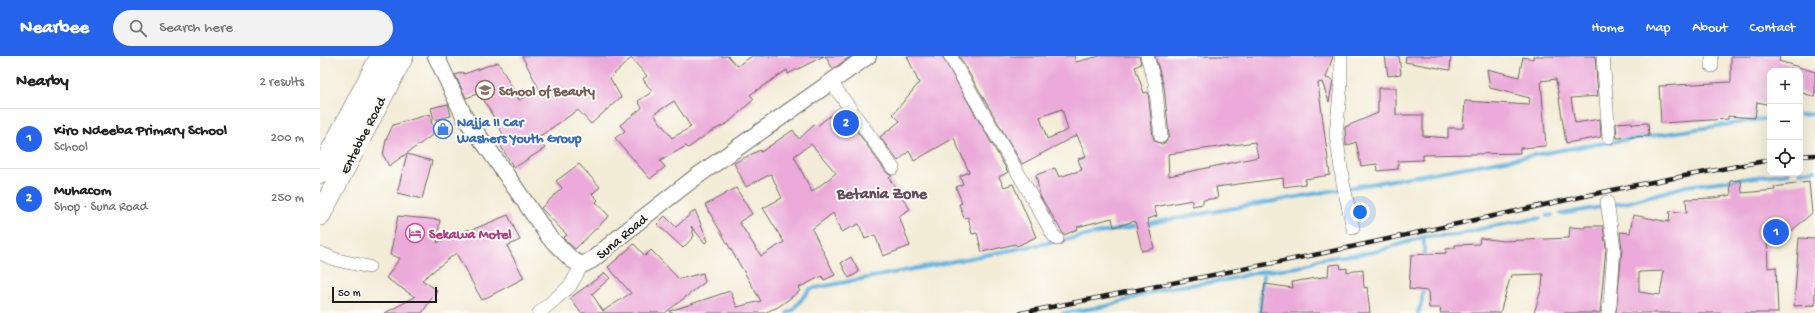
<!DOCTYPE html>
<meta charset="utf-8">
<style>
body{margin:0;font-family:"Gochi Hand",sans-serif;background:#f2f2f2;color:#222}
.controls{position:absolute;right:12px;top:12px;display:grid;overflow:hidden;border-radius:8px;box-shadow:0 4px 16px #0002}
.controls button{width:36px;height:36px;display:grid;place-items:center;padding:0;border:0;border-bottom:1px solid #e0e0e0;background:#fff;color:#222;font:20px sans-serif}
.scale{position:absolute;left:12px;bottom:10px;width:105px;box-sizing:border-box;padding-left:4px;border:2px solid #1c1c1c;border-top:0;font-size:11px;line-height:14px;white-space:nowrap;color:#1c1c1c;-webkit-text-stroke:3px #fdfcf7;paint-order:stroke}
.you{position:absolute;left:1040px;top:156px;width:14px;height:14px;margin:-10px;border:3px solid #fff;border-radius:50%;background:#1a73e8;box-shadow:0 0 0 6px #1a73e833}
.badge{display:grid;place-items:center;width:26px;height:26px;border-radius:50%;background:#2563eb;color:#fff;font-size:13px;font-weight:700}
.pin{position:absolute;translate:-50% -50%;border:2px solid #fff;box-shadow:0 1px 4px #0006}
.list{margin:0;padding:0;list-style:none}
h2{display:flex;justify-content:space-between;align-items:center;height:52px;margin:0;padding:0 16px;font-size:17px}
h2 small{font-size:13px;font-weight:400;color:#767676}
.list li{display:grid;grid-template-columns:26px 1fr auto;gap:12px;align-items:center;box-sizing:border-box;height:60px;padding:0 16px;border-top:1px solid #e0e0e0}
.list b{display:block;font-size:15px;white-space:nowrap}
.list p{margin:0;font-size:13px;white-space:nowrap;color:#767676}
.list em{font-size:13px;font-style:normal;color:#767676}
.icon{flex:none;width:22px;height:22px;fill:none;stroke:currentColor;stroke-width:2;stroke-linecap:round;stroke-linejoin:round}
.map{position:relative;flex:none;width:1495px;height:257px;overflow:hidden}
header{display:flex;align-items:center;gap:24px;box-sizing:border-box;height:56px;padding:0 20px;background:#2563eb;color:#fff}
header strong{font-size:19px}
nav{display:flex;gap:22px;margin-inline-start:auto;font-size:14px}
.search{width:280px;height:36px;background:#f2f2f2;display:flex;align-items:center;gap:10px;box-sizing:border-box;padding:0 14px;border-radius:22px;color:#767676;font-size:15px}
main{display:flex}
aside{flex:1;background:#fff}
.map>svg:first-child{display:block}
.lines{fill:none;stroke-linecap:round;stroke-linejoin:round}
.stream{stroke:#65b3df;stroke-width:4}
.building{fill:#ebaad9;fill-rule:evenodd}
.minor-casing{stroke:#67655d;stroke-width:14}
.tertiary-casing{stroke:#67655d;stroke-width:18}
.primary-casing{stroke:#67655d;stroke-width:22}
.minor{stroke:#fff;stroke-width:13}
.tertiary{stroke:#fff;stroke-width:16}
.primary{stroke:#fff;stroke-width:21}
.rail-casing{stroke:#1c1c1c;stroke-width:4.5}
.rail{stroke:#fdfcf7;stroke-width:3;stroke-dasharray:9;stroke-linecap:butt}
.labels{text-anchor:middle;stroke-width:4;stroke-linejoin:round;paint-order:stroke}
.education-label{font-size:14px;font-weight:bold;fill:#785e54;stroke:#fdfcf7;text-anchor:start}
.shop-label{font-size:14px;font-weight:bold;fill:#366cbe;stroke:#fdfcf7;text-anchor:start}
.street-label{font-size:14px;fill:#1c1c1c;stroke:#fdfcf7}
.hotel-label{font-size:14px;font-weight:bold;fill:#b23c85;stroke:#fdfcf7;text-anchor:start}
.quarter-label{font-size:16px;font-weight:bold;fill:#644e5e;stroke:#fdfcf7}
</style>
<header>
<strong>Nearbee</strong>
<div class="search"><svg class="icon" aria-label="search" viewBox="0 0 24 24"><circle cx="10" cy="10" r="6"/><path d="M15 15l6 6"/></svg>Search here</div>
<nav><a>Home</a><a>Map</a><a>About</a><a>Contact</a></nav>
</header>
<main>
<aside>
<h2>Nearby<small>2 results</small></h2>
<ul class="list">
<li><span class="badge">1</span><div><b>Kiro Ndeeba Primary School</b><p>School</p></div><em>200 m</em></li>
<li><span class="badge">2</span><div><b>Muhacom</b><p>Shop · Suna Road</p></div><em>250 m</em></li>
</ul>
</aside>
<div class="map">
<svg width="1495" height="257" viewBox="0 0 1495 257">
<rect width="100%" height="100%" fill="#fdfcf7"/>
<filter id="ink" filterUnits="userSpaceOnUse"><feTurbulence type="fractalNoise" baseFrequency=".025" numOctaves="2"/><feDisplacementMap in="SourceGraphic" scale="8" xChannelSelector="R" yChannelSelector="G"/><feConvolveMatrix kernelMatrix="1 2 1 2 8 2 1 2 1" color-interpolation-filters="sRGB"/></filter>
<filter id="wash" filterUnits="userSpaceOnUse"><feTurbulence type="fractalNoise" baseFrequency=".012" numOctaves="4" result="noise"/><feDisplacementMap in="SourceGraphic" scale="16" xChannelSelector="R" yChannelSelector="G"/><feGaussianBlur stdDeviation="0.9" result="paint"/><feColorMatrix in="noise" values="0 0 0 0 0 0 0 0 0 0 0 0 0 0 0 0 0 1.4 0 .05"/><feComposite in="paint" operator="in"/></filter>
<g filter="url(#wash)">
<rect width="100%" height="100%" fill="#f3ecd7"/>
<g class="lines">
<path class="stream" d="M1480 59 1495 58
M1480 116 1495 114
M1241 158 1309 146 1366 130 1468 117
M1227 160 1232 159
M1104 203V181
M467 257 472 255 490 233 852 163 1265 90 1450 62
M743 257 787 250 846 232 906 224 939 216 979 211 1000 203 1054 196 1104 181 1137 179 1173 170 1220 162
M940 257 941 234 944 216
M1098 257 1102 245 1103 230"/>
</g>
<g id="blocks">
<path class="building" d="M202 0H408L417 10 432 0H504L468 18 467 14 434 36 430 39 434 43 408 67 390 76 368 92 366 90 340 105 345 111 330 123 295 82 305 75 300 69 322 52 318 45 332 36 323 23 327 20 311 2 290 22 301 41 271 68 258 54 217 82 225 92 194 112 176 82 183 78 160 37 146 42 135 19 143 16 144 18 178 6 199 44 219 33ZM354 45 371 71 352 82 334 58Z
M505 0H531L513 13Z
M587 0H622L688 116 679 121 684 131 693 128 716 181 697 190 695 188 662 196 657 177 652 178 648 161 644 162 639 148 642 147 636 131 643 128 640 120 649 116 634 82 594 105 589 95 578 105 560 81 580 65 573 58 599 27Z
M639 0H754L756 6 780 0H819L821 8 815 11 824 37 828 36 833 81 835 85 842 88 846 86 849 79 844 31 835 0H1013L1006 22 1013 24 1009 46 1002 26 998 27 1010 119 985 123V128L964 131 963 122 896 131 898 142 883 144V148L872 150V144L834 151 837 160 827 163 834 192 822 195 815 165 794 171 792 162 757 171 758 173 744 179 720 140 716 119 735 112 739 121 762 114 758 103 766 100 757 79 702 108ZM742 53 748 74 727 83 720 61ZM935 86 938 101 849 120 848 98Z
M1065 0H1079L1081 18 1068 20Z
M1086 0H1131L1130 14 1085 6Z
M1213 0H1275L1278 40 1251 42 1255 67 1280 63 1281 81 1246 87 1236 23 1221 25 1226 90 1200 92V97L1103 99V104L1078 105V113L1058 115 1057 108 1041 110 1036 86 1026 90 1025 71 1058 57V32H1076V59H1103V80L1128 82V72H1143L1145 45 1209 49 1210 42 1170 32 1167 13 1199 21 1203 1 1213 3Z
M1411 0H1460L1459 5 1495 16V41L1480 36V15H1450V38L1447 48 1437 46 1435 62 1408 60V63L1341 67 1339 30 1411 26Z
M128 48 131 60 114 64 111 52Z
M520 52 567 117 572 120 569 122 590 153 579 160 590 190 563 200 555 179 545 183 539 168 521 176 513 157 492 173 515 219 504 224 502 220 478 232 480 235 458 251 444 257H350V255L410 235 417 251 441 245 385 149 416 132 432 158 419 166 441 200 464 186 443 152 462 142 451 118 426 131 414 107 440 94 441 96 473 74 479 83 495 68 497 70ZM491 88 516 117 492 136 474 100Z
M110 58 114 78 69 110 63 99 66 84 73 69Z
M1312 66V68L1328 67 1329 80 1297 82 1296 67Z
M87 98 112 105 102 143 77 137Z
M259 108 280 131 272 138 278 144 276 146 289 160 255 193 243 182 247 179 221 152 242 132 236 125Z
M1421 124 1422 137 1455 134 1454 131 1489 126 1492 157 1469 177 1447 181 1448 212 1456 211 1458 257H1296L1302 193 1300 176 1310 177 1313 159 1349 166 1350 155 1367 157 1366 143 1394 142 1411 139 1410 125ZM1344 215 1340 239 1319 236V216Z
M375 154 388 185 385 187 371 170 374 180 363 192 337 168 345 160 356 171Z
M188 159 200 184 187 190 204 222 162 244 136 197 102 224 117 234 102 257H65L95 241 66 222 80 202 70 199 78 160 120 164 117 187 148 173 149 175Z
M1265 170H1283L1286 192 1280 257H1214L1222 231 1223 218 1191 219 1180 257H1120L1121 252H1109L1108 235 1089 233 1091 199 1126 197V193L1135 192V189L1159 188 1160 182 1183 185 1249 182 1250 171 1265 172Z
M1479 182 1495 183V249L1474 250Z
M314 188 325 200 331 194 359 223 383 217 385 226 345 257H261L250 242 285 217 290 222 272 238 283 255 311 237 288 211Z
M531 201 539 216 529 222 521 207Z
M1020 208 1021 213 1027 212V216L1043 214 1044 232 1047 231 1050 257H941L945 228 973 232 972 226 1008 220 1009 209Z"/>
</g>
</g>
<g filter="url(#ink)">
<use href="#blocks" fill-opacity="0" stroke="#67655d" stroke-width="1"/>
<g class="lines">
<defs>
<path id="minor" d="M630 0C664 60 700 118 733 179L737 183
M827 0 835 27 841 80
M1021 0V27L1016 78 1023 127 1033 172
M1283 0 1289 81
M1392 10V0
M511 26 573 112
M1287 146 1294 192 1290 249 1288 257
M0 197 17 204 49 211
M219 257 250 230 262 209"/>
<path id="tertiary" d="M116 0 145 62 167 91 229 181 252 204 262 209 272 204 314 169 373 123 548 0"/>
<path id="primary" d="M0 117 61 0
M0 159 83 0"/>
</defs>
<use href="#minor" class="minor-casing"/>
<use href="#tertiary" class="tertiary-casing"/>
<use href="#primary" class="primary-casing"/>
<use href="#minor" class="minor"/>
<use href="#tertiary" class="tertiary"/>
<use href="#primary" class="primary"/>
<defs>
<path id="rail" d="M1480 100 1495 99
M701 257 999 198 1311 130 1450 104"/>
</defs>
<use href="#rail" class="rail-casing"/>
<use href="#rail" class="rail"/>
</g>
</g>
<defs>
<symbol id="school-ring" viewBox="-11 -11 22 22"><circle r="9.5" fill="#fdfcf7" stroke="#8d6e63" stroke-width="1.5"/><path d="M0-5L7-2L0 1L-7-2ZM-4 1L0 2.5L4 1V4Q0 6-4 4Z" fill="#8d6e63"/></symbol>
<symbol id="shop-ring" viewBox="-11 -11 22 22"><circle r="9.5" fill="#fdfcf7" stroke="#3f7fe0" stroke-width="1.5"/><path d="M-5-2.5h2.3a2.7 3.5 0 0 1 5.4 0H5L5.5 6h-11ZM-1.5-2.5h3a1.5 2.3 0 0 0-3 0Z" fill="#3f7fe0"/></symbol>
<symbol id="hotel-ring" viewBox="-11 -11 22 22"><circle r="9.5" fill="#fdfcf7" stroke="#d1479c" stroke-width="1.5"/><path d="M-6-4.5h1.5V1H6V5H4.5V3h-9V5H-6ZM-4 0a1.8 1.8 0 1 1 3.6 0ZM.5 0V-2.5h3Q6-2.5 6 0Z" fill="#d1479c"/></symbol>
</defs>
<g fill-rule="evenodd">
<use href="#school-ring" x="154" y="23" width="22" height="22"/>
<use href="#shop-ring" x="112" y="62" width="22" height="22"/>
<use href="#hotel-ring" x="84" y="166" width="22" height="22"/>
</g>
<g class="labels">
<g class="education-label">
<text x="179" y="39">School of Beauty</text>
</g>
<g class="shop-label">
<text x="137" y="70">Najja II Car<tspan x="137" dy="16">Washers Youth Group</tspan></text>
</g>
<g class="street-label">
<text transform="translate(42 79) rotate(-63)" y="5">Entebbe Road</text>
<text transform="translate(301 180) rotate(-40)" y="5">Suna Road</text>
</g>
<g class="hotel-label">
<text x="109" y="182">Sekawa Motel</text>
</g>
<g class="quarter-label">
<text x="562" y="142">Betania Zone</text>
</g>
</g>
</svg>
<div class="controls">
<button>+</button>
<button>−</button>
<button><svg class="icon" aria-label="locate" viewBox="0 0 24 24"><circle cx="12" cy="12" r="6"/><path d="M12 2v4M12 18v4M2 12h4M18 12h4"/></svg></button>
</div>
<div class="scale">50 m</div>
<div class="you"></div>
<div class="pin badge" style="left:1456px;top:176px">1</div>
<div class="pin badge" style="left:526px;top:67px">2</div>
</div>
</main>
